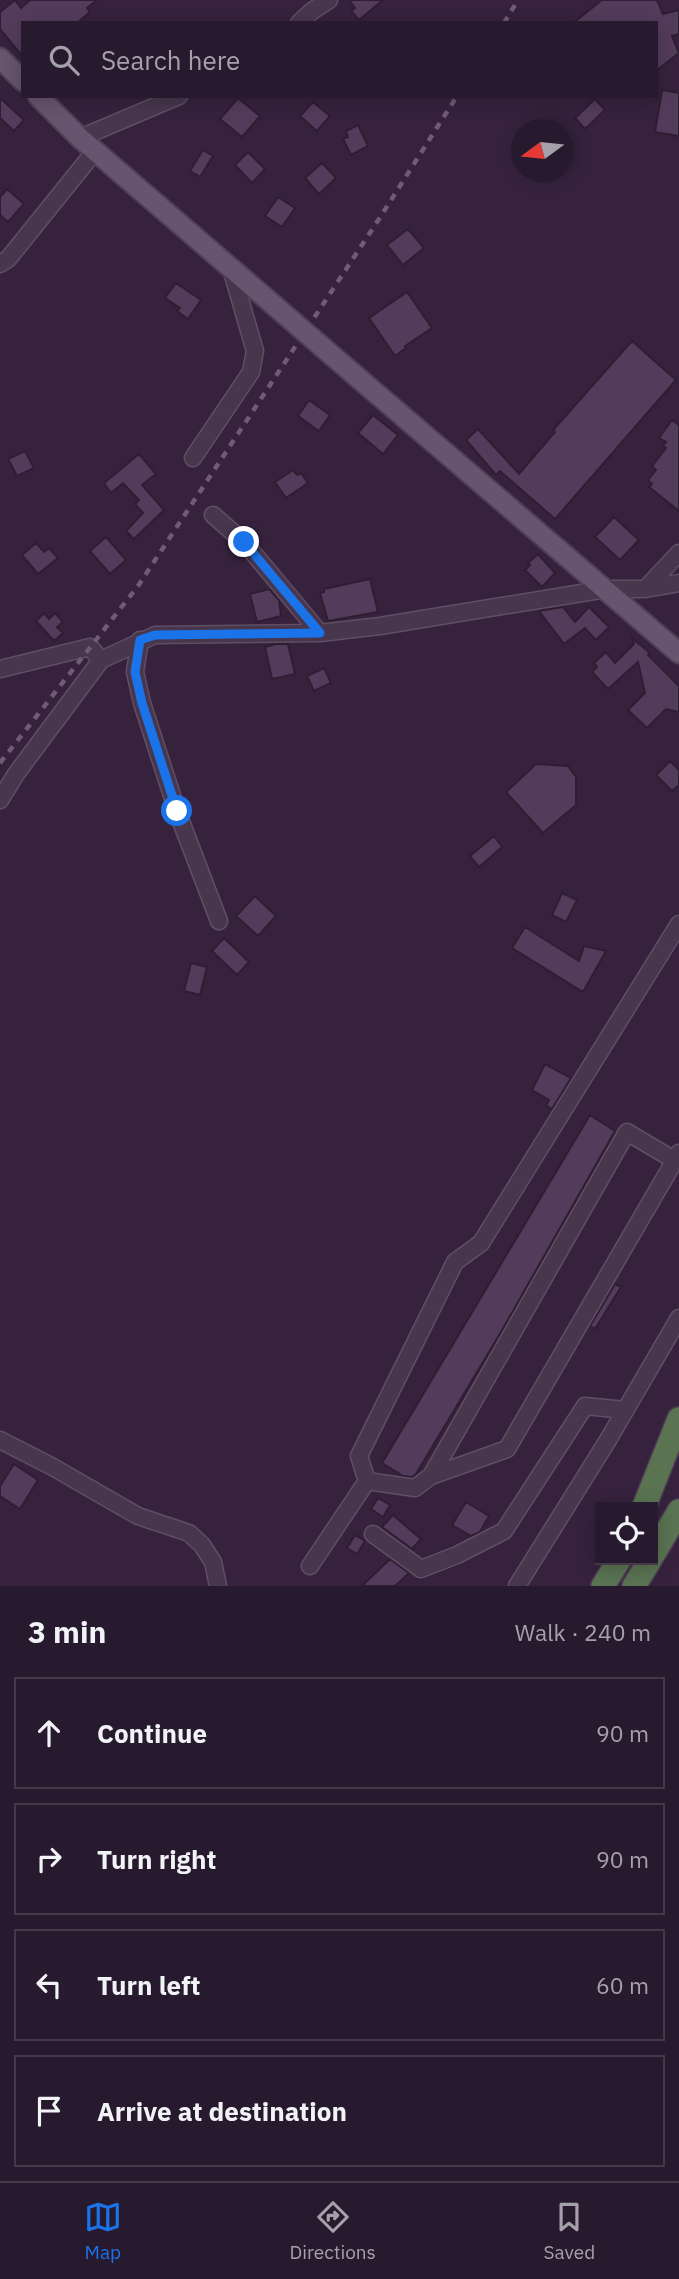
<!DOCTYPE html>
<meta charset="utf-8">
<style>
body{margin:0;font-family:"IBM Plex Sans",sans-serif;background:#34273a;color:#f1f3f6}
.controls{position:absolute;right:21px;bottom:21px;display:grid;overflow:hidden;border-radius:0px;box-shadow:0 4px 18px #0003}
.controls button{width:63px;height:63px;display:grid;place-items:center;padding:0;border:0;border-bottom:2px solid #44384a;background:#281a2e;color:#f1f3f6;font:35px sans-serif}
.compass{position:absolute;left:511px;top:119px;width:63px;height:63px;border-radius:50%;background:#281a2e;box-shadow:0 4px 18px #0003;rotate:255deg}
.stop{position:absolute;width:21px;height:21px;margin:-16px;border:5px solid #1a73e8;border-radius:50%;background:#fff}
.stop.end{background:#1a73e8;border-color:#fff;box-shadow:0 2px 7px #0008}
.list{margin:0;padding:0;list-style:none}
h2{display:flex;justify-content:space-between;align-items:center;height:91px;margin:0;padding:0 28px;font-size:30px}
h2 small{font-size:23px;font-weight:400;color:#a5a1aa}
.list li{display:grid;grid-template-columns:46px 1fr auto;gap:21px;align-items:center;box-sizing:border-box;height:112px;margin:0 14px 14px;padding:0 14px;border:2px solid #44384a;border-radius:0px}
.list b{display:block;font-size:26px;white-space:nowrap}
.list em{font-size:23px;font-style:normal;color:#a5a1aa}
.icon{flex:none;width:38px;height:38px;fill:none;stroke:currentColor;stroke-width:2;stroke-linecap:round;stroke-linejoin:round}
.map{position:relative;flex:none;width:679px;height:1586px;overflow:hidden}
.search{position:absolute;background:#281a2e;box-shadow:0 4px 18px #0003;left:21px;right:21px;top:21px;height:77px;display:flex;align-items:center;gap:18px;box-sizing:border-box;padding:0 24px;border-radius:0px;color:#a5a1aa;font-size:26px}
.sheet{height:595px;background:#281a2e}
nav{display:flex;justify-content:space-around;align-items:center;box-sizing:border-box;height:98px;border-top:2px solid #44384a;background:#281a2e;font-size:19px;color:#a5a1aa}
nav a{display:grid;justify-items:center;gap:4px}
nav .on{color:#1a73e8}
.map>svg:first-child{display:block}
.building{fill:#533c5b;stroke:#2f1d34;stroke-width:2}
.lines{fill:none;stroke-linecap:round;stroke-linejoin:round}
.minor-casing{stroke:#604e65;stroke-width:19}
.major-casing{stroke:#513f56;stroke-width:23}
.highway-casing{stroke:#503e55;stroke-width:26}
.minor{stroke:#48364d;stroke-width:16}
.major{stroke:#67546e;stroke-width:19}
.highway{stroke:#5a7452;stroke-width:23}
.rail{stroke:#705a77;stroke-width:4.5;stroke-dasharray:7 7;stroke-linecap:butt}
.major-bridge-casing{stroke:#513f56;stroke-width:23;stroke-linecap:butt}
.major-bridge{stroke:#67546e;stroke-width:19}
.route{stroke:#1a73e8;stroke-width:9}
</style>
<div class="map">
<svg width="679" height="1586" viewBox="0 0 679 1586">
<rect width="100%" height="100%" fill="#36223d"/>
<path class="building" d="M15 0 21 8 30 0H97L87 8 90 12 77 23H23V57L0 29V12Z
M349 0H383L359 20 351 11 355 8Z
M602 0H657L663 14 679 10V34L672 36 679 53 656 71V23H573Z
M662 90 679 93V136L655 132Z
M0 98 24 120 14 131 0 118Z
M238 98 260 116 242 137 220 119Z
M595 99 605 110 585 129 575 118Z
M313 102 330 116 317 131 300 116Z
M358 125 368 146 351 155 343 139 348 137 346 131Z
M203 150 213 156 200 177 190 171Z
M248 152 265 169 252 183 235 165Z
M322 163 336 178 319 194 305 178Z
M7 189 24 204 8 222 0 215V197Z
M278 197 295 208 282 227 265 216Z
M408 229 424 248 403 265 387 245Z
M176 283 201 300 188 319 177 311 180 308 165 298Z
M407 292 432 328 405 346 406 348 395 356 369 318Z
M632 341 676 380 555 519 500 471 496 475 466 440 478 429 519 474 555 432 553 430Z
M309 400 330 415 319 431 298 416Z
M373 415 398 435 383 454 358 433Z
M672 420 679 425V511L649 487 652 484 648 480 656 470 652 466 666 448 663 446 666 442 659 438Z
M25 451 34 468 17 476 8 459Z
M139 454 156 474 142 485 164 510 134 539 126 531 143 513 135 504 139 500 123 483 111 493 104 483Z
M293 470 297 475 301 473 308 483 286 498 275 482Z
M614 517 639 540 620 560 595 537Z
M106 537 126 560 110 574 90 551Z
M36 543 44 552 49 548 58 558 38 574 22 555Z
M538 554 555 573 542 587 525 570 530 565 528 563Z
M370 579 378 612 328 621 320 593 324 592V589Z
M269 589 279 600 281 616 257 622 250 594Z
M563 607 575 622 589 607 609 627 596 640 585 628 564 644 539 611Z
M44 613 49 619 55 613 63 622 57 627 63 633 54 641 36 621Z
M632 638 650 653 648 655 679 686V712L666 709 647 728 628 710 645 693 638 662 608 689 592 672 597 667 594 663 606 652 615 663 634 644Z
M276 644H288L295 674 272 679 265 647Z
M324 668 331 683 314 691 307 676Z
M670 761 679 770V785L672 791 656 775Z
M536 764 568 766 576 777V805L543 833 506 792Z
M494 836 502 847 479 867 470 856Z
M562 893 577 900 566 922 552 915Z
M255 896 276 916 258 936 236 916Z
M525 927 579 961 584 946 606 951 583 992 512 948Z
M224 938 249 962 237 975 212 951Z
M191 963 207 967 200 995 184 991Z
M545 1064 571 1078 552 1109 546 1106 549 1100 532 1090Z
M590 1115 615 1131 501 1332 416 1474 412 1477 403 1476 382 1463Z
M615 1284 621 1287 595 1329 590 1326Z
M14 1464 38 1480 20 1509 0 1496V1486Z
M378 1498 390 1505 383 1517 371 1509Z
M466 1502 489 1516 480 1532 471 1536 452 1525Z
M393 1515 421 1539 412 1549 382 1527Z
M355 1535 365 1541 357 1554 347 1548Z
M390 1559 409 1573 395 1586H362Z"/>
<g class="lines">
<defs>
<path id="minor" d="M299 23 312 11 329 0
M80 138 179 96
M0 264 8 259 95 151
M193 458 251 372 255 351 230 265
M213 515 244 542 320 633
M645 589 679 553
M140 640 135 672 142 703 177 811 219 921
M0 669 90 647 101 660 155 635 320 633 380 626 606 589H645L679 583
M0 800 16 774 101 660
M0 1440 51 1466 138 1516 189 1533 202 1545 213 1562 218 1586
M431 1476 627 1132 674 1160
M367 1481 359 1456 455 1262 481 1243 679 924
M373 1534 421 1569 457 1555 504 1531 585 1406 625 1410
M310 1566 367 1481 415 1488 431 1476 507 1449 679 1153
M517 1586 608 1440 679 1318"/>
<path id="major" d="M0 58 23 81
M38 96 80 138 254 288
M342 364 679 653"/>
<path id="highway" d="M644 1507 679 1419
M653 1555 679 1511
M603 1586 619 1560
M634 1586 650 1560"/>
</defs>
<use href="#minor" class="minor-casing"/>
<use href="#major" class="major-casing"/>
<use href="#highway" class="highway-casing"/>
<use href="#minor" class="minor"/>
<use href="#major" class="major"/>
<use href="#highway" class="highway"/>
<path class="rail" d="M504 23 518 0
M0 763 138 586 379 219 457 96"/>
<defs>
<path id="major-bridge" d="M254 288 342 364"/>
</defs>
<use href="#major-bridge" class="major-bridge-casing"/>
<use href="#major-bridge" class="major-bridge"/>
</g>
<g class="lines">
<path class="route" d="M177 811 142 703 135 672 140 640 155 635 320 633 244 542"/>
</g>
</svg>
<div class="controls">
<button><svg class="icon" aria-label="locate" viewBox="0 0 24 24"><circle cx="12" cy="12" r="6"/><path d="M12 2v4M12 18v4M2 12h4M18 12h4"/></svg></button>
</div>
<svg class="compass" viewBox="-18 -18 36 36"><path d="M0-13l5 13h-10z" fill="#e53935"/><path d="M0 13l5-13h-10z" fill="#a5a1aa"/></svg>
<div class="stop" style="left:177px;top:811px"></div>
<div class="stop end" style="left:244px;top:542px"></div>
<div class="search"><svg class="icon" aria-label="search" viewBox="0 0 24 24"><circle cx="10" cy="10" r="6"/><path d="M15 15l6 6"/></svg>Search here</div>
</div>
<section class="sheet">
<h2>3 min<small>Walk · 240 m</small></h2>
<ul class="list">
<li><svg class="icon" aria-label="ahead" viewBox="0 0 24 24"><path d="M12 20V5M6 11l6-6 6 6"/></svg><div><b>Continue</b></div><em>90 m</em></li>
<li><svg class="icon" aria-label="right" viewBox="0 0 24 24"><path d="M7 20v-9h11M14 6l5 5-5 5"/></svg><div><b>Turn right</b></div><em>90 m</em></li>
<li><svg class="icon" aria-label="left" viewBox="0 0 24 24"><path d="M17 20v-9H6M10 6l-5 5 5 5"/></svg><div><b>Turn left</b></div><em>60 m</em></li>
<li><svg class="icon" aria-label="arrive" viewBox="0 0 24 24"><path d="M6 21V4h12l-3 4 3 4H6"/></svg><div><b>Arrive at destination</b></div></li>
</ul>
</section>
<nav>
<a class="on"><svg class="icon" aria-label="map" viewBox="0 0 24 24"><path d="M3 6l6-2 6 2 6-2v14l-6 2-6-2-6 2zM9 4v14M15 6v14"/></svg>Map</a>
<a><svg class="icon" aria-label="directions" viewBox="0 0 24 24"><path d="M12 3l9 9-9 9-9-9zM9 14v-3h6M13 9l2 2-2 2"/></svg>Directions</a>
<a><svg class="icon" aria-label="saved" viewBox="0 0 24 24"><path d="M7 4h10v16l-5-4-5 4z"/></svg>Saved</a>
</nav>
